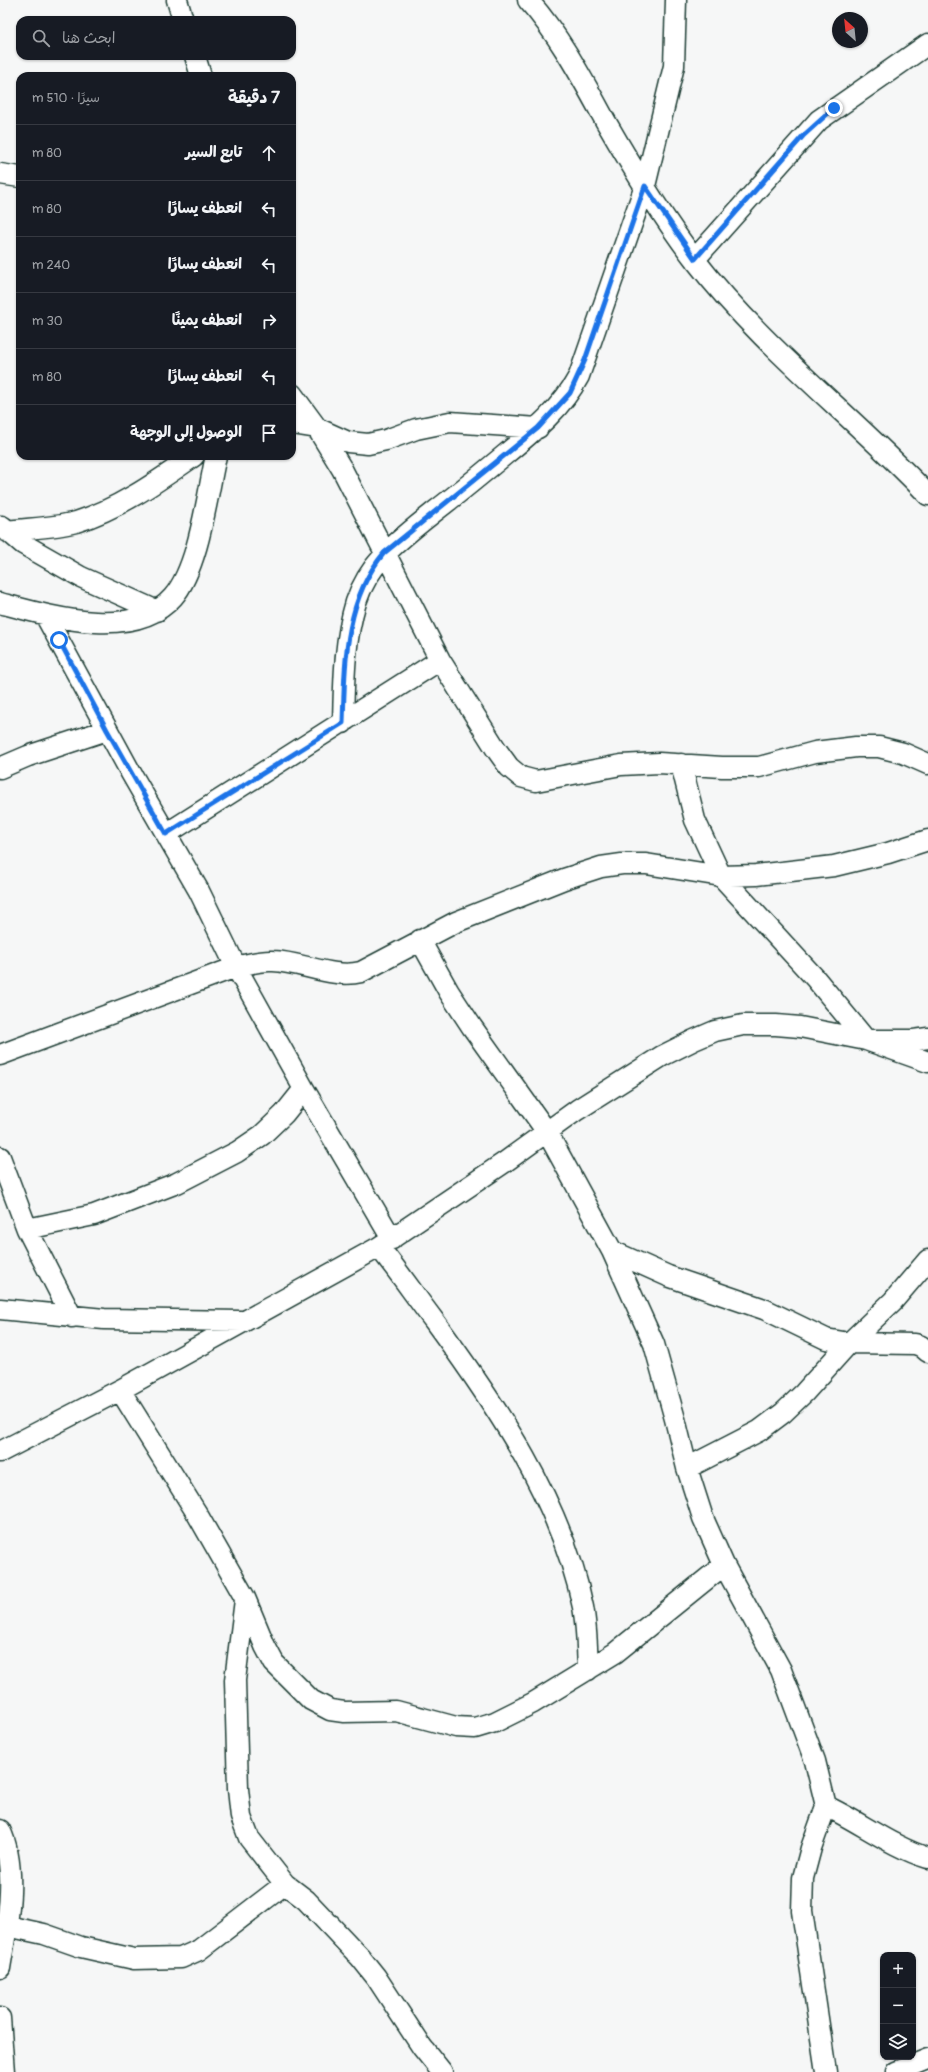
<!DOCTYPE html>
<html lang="ar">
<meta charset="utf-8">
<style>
body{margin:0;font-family:Pangolin,"Playpen Sans Arabic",sans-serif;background:#242831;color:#f1f3f6;direction:rtl}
.controls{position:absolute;right:12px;bottom:12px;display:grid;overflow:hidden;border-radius:8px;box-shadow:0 1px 3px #0004}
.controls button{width:36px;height:36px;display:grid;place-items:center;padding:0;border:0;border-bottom:1px solid #363941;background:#171b24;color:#f1f3f6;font:20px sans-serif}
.compass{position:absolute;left:832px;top:12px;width:36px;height:36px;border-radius:50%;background:#171b24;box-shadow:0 1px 3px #0004;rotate:333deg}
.stop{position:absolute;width:12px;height:12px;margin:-9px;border:3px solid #1a73e8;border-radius:50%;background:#fff}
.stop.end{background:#1a73e8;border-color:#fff;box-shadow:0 1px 4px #0008}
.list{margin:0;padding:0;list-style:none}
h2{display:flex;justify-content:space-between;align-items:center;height:52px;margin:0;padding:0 16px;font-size:17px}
h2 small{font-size:13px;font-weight:400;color:#9ea1a6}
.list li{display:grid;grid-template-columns:26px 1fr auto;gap:12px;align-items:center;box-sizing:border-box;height:56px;padding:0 16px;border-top:1px solid #363941}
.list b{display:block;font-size:15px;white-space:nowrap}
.list em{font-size:13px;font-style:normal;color:#9ea1a6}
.icon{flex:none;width:22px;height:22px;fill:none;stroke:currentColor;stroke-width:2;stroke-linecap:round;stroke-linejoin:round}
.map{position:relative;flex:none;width:928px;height:2072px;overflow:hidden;direction:ltr}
.search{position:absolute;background:#171b24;box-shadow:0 1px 3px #0004;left:16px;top:16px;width:280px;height:44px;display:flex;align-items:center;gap:10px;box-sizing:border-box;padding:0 14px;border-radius:12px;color:#9ea1a6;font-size:15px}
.panel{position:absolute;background:#171b24;box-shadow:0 1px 3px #0004;left:16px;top:72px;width:280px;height:388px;border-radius:12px;direction:rtl}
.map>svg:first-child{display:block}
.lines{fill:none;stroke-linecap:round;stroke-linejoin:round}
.minor-casing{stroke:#1f3d34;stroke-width:23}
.minor{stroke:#fff;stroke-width:20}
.route{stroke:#1a73e8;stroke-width:5}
</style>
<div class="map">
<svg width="928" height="2072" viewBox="0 0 928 2072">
<rect width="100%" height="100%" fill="#f6f7f7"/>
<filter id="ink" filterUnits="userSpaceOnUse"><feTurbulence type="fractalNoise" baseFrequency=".025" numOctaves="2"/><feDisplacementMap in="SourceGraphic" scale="8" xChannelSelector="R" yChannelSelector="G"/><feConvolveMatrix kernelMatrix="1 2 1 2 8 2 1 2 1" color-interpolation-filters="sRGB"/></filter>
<g filter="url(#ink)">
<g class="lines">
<defs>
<path id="minor" d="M177 0 183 20
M528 0C560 36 583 80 606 122 633 169 662 217 695 260 762 347 852 415 928 495
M195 56 201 76
M0 174 20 177
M695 259 819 120 928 44
M292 394 317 428 342 469 440 660 496 749 509 767 521 777 536 781 621 765 659 763 722 767H759L815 752 856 747H879L903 753 928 764
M292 424 317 428 348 442 368 444 386 440 416 429 450 422 538 428
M2 526 23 544 81 577 157 611
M6 531C30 528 54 528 76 522 119 509 158 481 194 456
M0 603C49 616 134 642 173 597 199 567 207 495 216 456
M45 615 131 773 199 891 236 967 304 1089 392 1239
M343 723C344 683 344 641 356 602 369 561 402 538 434 512 459 493 483 473 507 453 535 430 562 408 579 376L645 186 674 66 676 0
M681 764 695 820 721 876 815 978 866 1040H914L928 1038
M0 768 28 756 107 730
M166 834 440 660
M420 940 449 992 472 1027 547 1132 612 1251 654 1344 675 1419 687 1468 703 1518 724 1565 781 1670 815 1761 826 1806 811 1848 803 1878 802 1911 826 2072
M0 1055 236 967C248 964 260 960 273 961 302 962 333 979 361 972L456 922 564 879 601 867 622 864H646L721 876 756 875 834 866 888 853 928 840
M0 1157 27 1229 72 1317
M27 1229 94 1215 177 1183 237 1152 262 1135 284 1114 304 1089
M379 1247C398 1271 416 1297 435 1322 498 1408 561 1501 583 1607 587 1628 587 1649 588 1670
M612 1251 668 1276 764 1309 826 1339 849 1343 915 1344 921 1346 928 1352
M0 1309 104 1319 241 1321
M120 1390 196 1512 245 1598 265 1646 274 1663 311 1700 330 1710 344 1712 396 1711 456 1727 475 1728 495 1722 533 1703 615 1653 724 1565
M0 1452 120 1390 379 1247 505 1162 577 1110 662 1056 694 1040 715 1031 743 1025H776L800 1027 866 1040 928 1062
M687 1468 759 1431 783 1413 804 1393 849 1343 893 1301 928 1260
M245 1600 235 1680 238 1789 241 1817 249 1838 285 1884 306 1900 360 1957 376 1977 422 2047 442 2072
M826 1806C860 1822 892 1847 928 1858
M0 1830C19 1869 7 1926 0 1968
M0 1927 7 1926 44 1934 81 1947 134 1959 181 1958 199 1950 285 1884
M0 2018 4 2072
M896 2072 928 2059"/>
</defs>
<use href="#minor" class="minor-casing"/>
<use href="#minor" class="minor"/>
</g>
</g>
<g class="lines" filter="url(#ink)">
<path class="route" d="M59 640 107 730 166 834 343 723C345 664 344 601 384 553L538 428 570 393 585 360 645 186 695 259 803 136 834 108"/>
</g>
</svg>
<div class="controls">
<button>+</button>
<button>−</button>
<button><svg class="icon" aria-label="layers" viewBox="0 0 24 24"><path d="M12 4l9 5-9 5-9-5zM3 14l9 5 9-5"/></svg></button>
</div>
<svg class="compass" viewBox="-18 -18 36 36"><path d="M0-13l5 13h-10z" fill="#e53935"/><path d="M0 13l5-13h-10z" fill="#9ea1a6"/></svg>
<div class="stop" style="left:59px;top:640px"></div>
<div class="stop end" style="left:834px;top:108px"></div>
<div class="search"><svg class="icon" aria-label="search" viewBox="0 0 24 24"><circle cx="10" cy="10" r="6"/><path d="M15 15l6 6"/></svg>ابحث هنا</div>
<section class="panel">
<h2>7 دقيقة<small>سيرًا · 510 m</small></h2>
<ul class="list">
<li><svg class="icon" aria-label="ahead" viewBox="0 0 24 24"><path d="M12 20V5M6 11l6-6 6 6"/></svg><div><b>تابع السير</b></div><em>80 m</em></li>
<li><svg class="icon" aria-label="left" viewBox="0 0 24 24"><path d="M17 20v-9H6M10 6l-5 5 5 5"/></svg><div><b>انعطف يسارًا</b></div><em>80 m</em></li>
<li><svg class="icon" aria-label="left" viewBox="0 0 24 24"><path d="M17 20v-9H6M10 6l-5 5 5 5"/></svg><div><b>انعطف يسارًا</b></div><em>240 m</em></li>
<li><svg class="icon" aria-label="right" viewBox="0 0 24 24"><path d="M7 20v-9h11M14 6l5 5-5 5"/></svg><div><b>انعطف يمينًا</b></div><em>30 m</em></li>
<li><svg class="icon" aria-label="left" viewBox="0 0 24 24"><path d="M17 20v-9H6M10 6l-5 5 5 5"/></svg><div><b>انعطف يسارًا</b></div><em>80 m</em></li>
<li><svg class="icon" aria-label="arrive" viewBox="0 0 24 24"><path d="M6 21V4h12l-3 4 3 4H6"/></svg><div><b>الوصول إلى الوجهة</b></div></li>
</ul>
</section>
</div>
